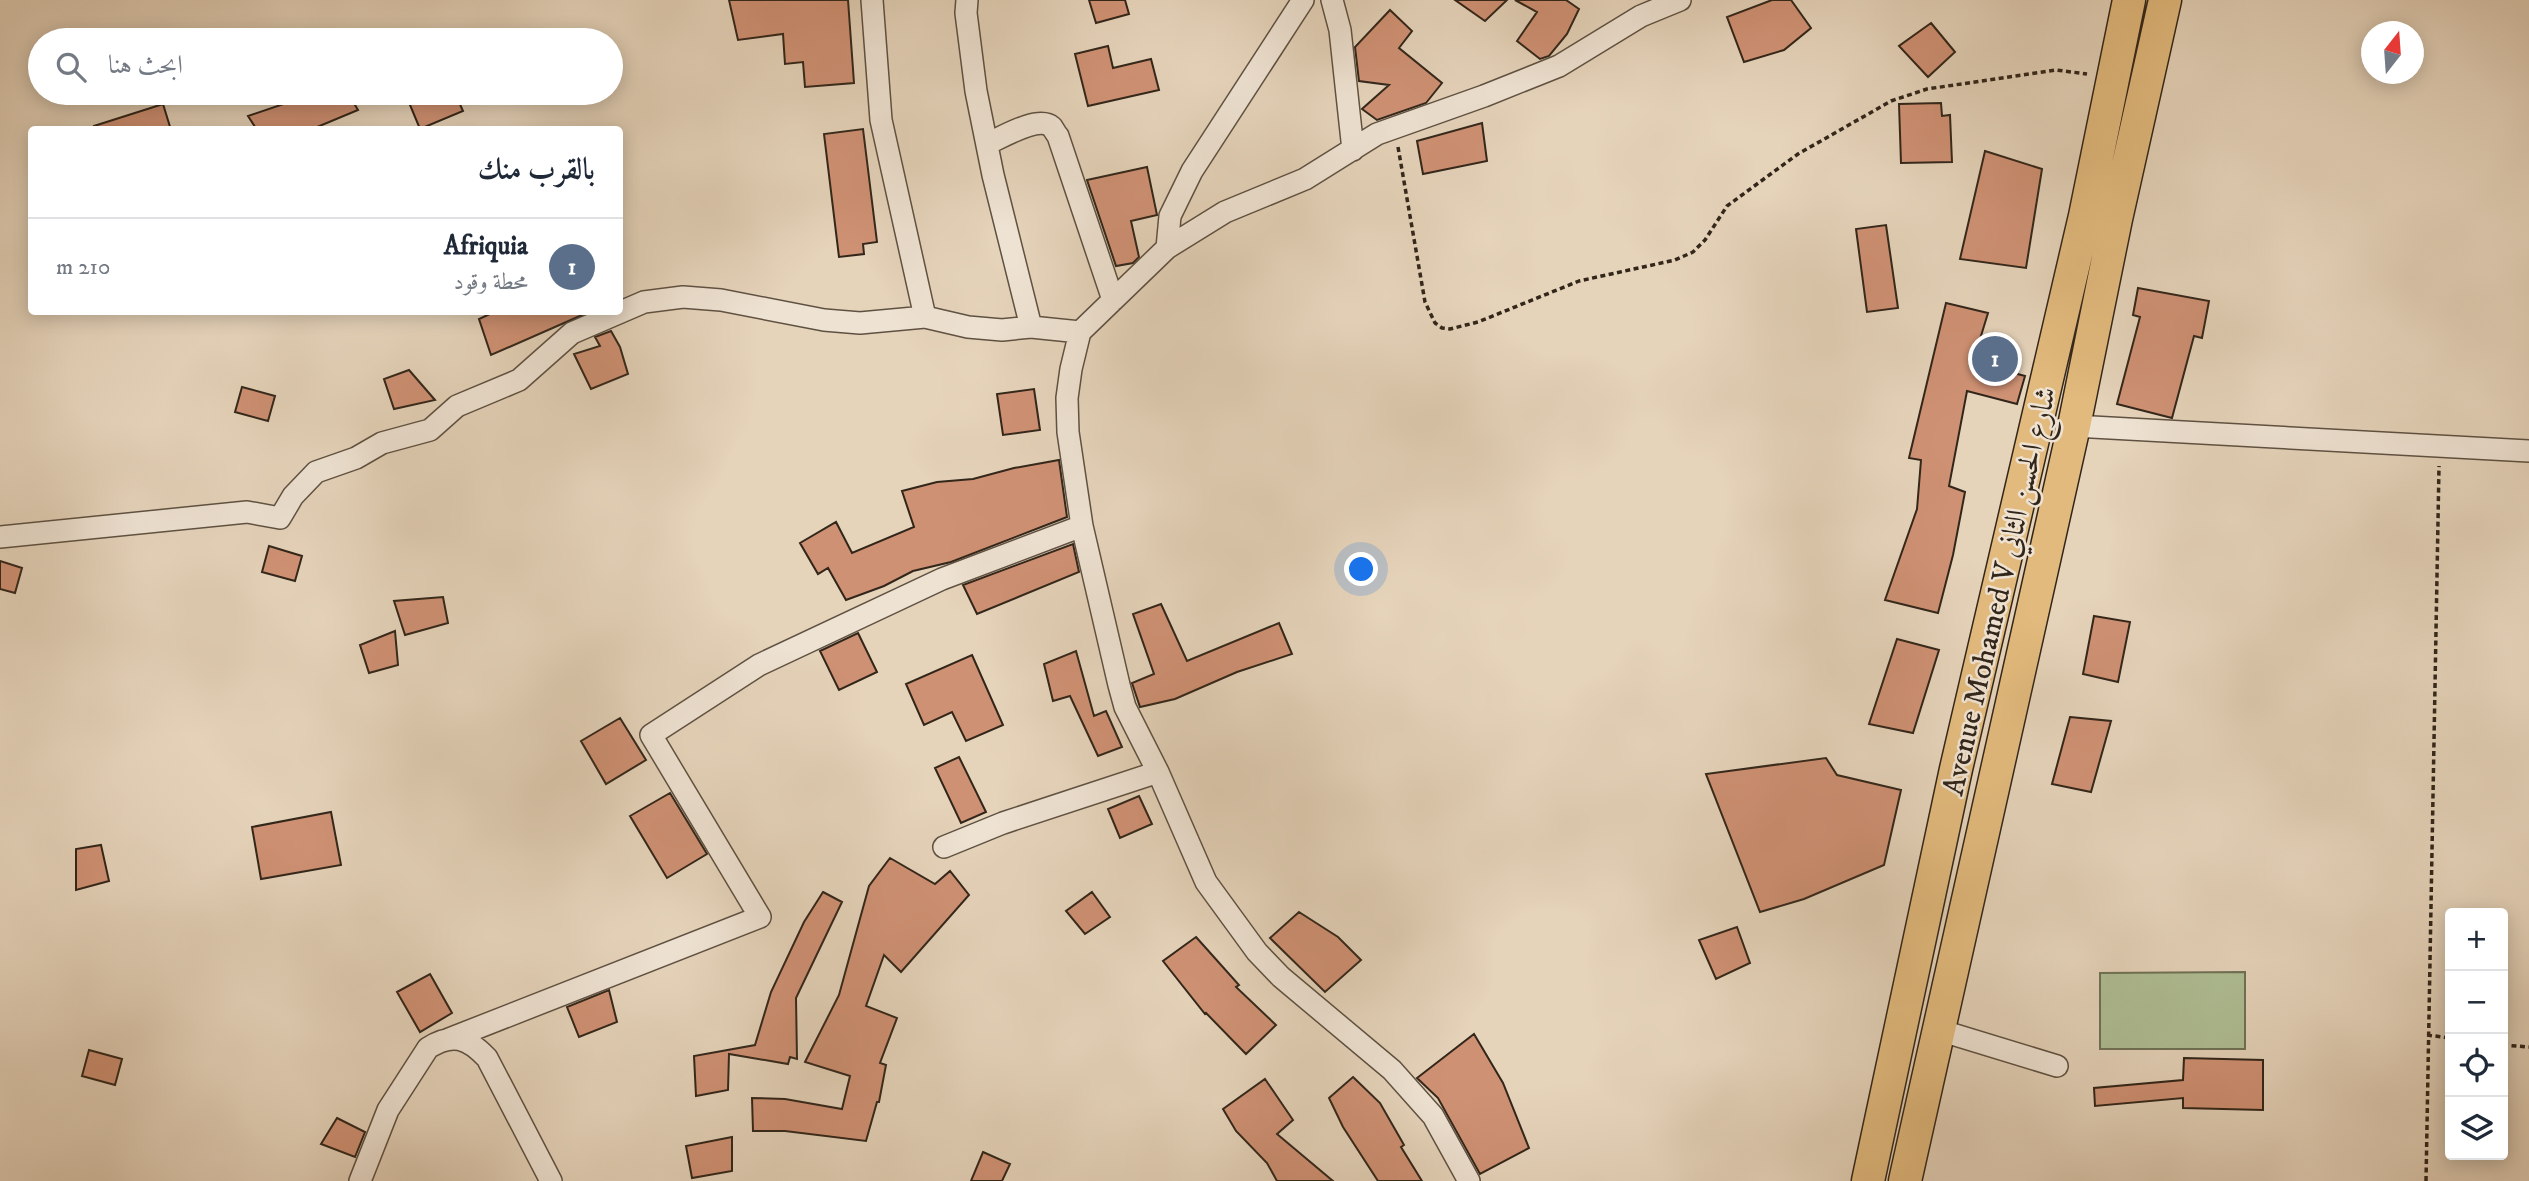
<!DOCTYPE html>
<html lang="ar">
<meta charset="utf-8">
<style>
body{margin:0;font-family:"IM FELL DW Pica",Amiri,serif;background:#f2f2f3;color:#1f2937;direction:rtl}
.controls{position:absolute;right:21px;bottom:21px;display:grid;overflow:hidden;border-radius:7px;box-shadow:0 4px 18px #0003}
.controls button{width:63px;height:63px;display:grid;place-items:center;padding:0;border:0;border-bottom:2px solid #e0e1e3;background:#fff;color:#1f2937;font:35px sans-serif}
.compass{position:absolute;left:2361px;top:21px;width:63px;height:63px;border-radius:50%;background:#fff;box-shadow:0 4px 18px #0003;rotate:17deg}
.you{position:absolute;left:1362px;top:570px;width:24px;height:24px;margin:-18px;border:5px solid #fff;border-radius:50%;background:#1a73e8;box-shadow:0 0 0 10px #1a73e833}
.badge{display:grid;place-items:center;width:46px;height:46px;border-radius:50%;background:#8f2418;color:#fff;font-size:23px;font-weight:700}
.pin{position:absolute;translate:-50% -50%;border:4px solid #fff;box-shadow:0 2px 7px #0006}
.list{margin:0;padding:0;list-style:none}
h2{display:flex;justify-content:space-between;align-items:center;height:91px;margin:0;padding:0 28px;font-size:30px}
h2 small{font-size:23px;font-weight:400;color:#747a83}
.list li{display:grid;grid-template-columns:46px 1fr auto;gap:21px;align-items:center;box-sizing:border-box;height:98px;padding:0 28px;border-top:2px solid #e0e1e3}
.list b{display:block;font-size:26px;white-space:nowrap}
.list p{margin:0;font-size:23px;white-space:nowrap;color:#747a83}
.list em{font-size:23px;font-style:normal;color:#747a83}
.icon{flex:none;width:38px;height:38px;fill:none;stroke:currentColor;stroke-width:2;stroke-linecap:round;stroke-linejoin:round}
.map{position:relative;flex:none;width:2529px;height:1181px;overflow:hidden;direction:ltr}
.search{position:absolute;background:#fff;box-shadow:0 4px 18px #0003;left:28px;top:28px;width:595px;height:77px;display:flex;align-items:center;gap:18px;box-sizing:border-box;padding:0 24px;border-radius:38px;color:#747a83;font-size:26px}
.panel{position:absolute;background:#fff;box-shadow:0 4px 18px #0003;left:28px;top:126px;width:595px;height:189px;border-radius:7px;direction:rtl}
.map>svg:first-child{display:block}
.green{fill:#afbe94;stroke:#707257;stroke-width:2}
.building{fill:#cf9174;stroke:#32261a;stroke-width:2}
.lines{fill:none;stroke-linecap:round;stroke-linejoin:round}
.minor-casing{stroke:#5f5142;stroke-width:24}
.highway-casing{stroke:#32261a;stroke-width:35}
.path{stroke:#32261a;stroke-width:3.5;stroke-dasharray:5 3.5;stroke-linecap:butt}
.minor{stroke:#eee2d2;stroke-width:21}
.highway{stroke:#e2ba7d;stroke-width:32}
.labels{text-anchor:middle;stroke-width:5;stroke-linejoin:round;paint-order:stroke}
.street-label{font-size:30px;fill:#32261a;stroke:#eee2d2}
</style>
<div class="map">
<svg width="2529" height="1181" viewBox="0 0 2529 1181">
<rect width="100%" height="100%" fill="#e5d3ba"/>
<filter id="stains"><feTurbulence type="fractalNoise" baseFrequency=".00286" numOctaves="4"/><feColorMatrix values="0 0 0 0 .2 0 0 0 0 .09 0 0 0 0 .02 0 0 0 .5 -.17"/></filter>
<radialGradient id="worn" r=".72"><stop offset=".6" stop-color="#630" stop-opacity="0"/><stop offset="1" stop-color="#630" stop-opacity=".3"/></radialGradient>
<path class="green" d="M2245 972V1049H2100V973Z"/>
<path class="building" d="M729 0H848L854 83 805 87 803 62 785 64 783 34 738 40Z
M1089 0H1125L1129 14 1096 23Z
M1455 0H1507L1485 21Z
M1515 0H1566L1579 9 1567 34 1549 56 1540 59 1517 41 1537 12Z
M1772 0H1791L1811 28 1784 50 1744 62 1727 17Z
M1390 10 1412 31 1399 48 1442 83 1426 103 1377 120 1362 109 1389 85 1359 81 1355 47Z
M1931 23 1955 52 1928 77 1899 46Z
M1108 46 1113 68 1151 59 1159 90 1088 106 1075 54Z
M316 93H348L358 110 310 130H257L248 116Z
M405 93H455L463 111 420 129Z
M1941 103 1942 116 1950 115 1952 162 1901 163 1899 104Z
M163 104 171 130H95L94 126Z
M1482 123 1487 161 1423 174 1417 141Z
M863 129 877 242 863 244 864 254 839 257 824 134Z
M1985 151 2042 169 2026 268 1960 259Z
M1147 167 1157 215 1131 221 1139 257 1133 263 1116 266 1087 180Z
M1886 225 1898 308 1867 312 1856 229Z
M2138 288 2209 301 2202 338 2194 336 2172 418 2117 404 2140 317 2133 315Z
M1946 303 1988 313 1973 362 2025 376 2017 404 1967 391 1949 486 1965 492 1953 555 1938 613 1885 600 1917 509 1921 460 1909 458Z
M494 312H589L491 355 479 319Z
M611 331 620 347 628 374 591 389 574 354 600 346 595 337Z
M409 370 435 400 394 409 384 379Z
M242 387 275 396 268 421 235 412Z
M1034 389 1040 430 1003 435 997 394Z
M1059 460 1067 517 951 562 913 571 884 586 846 600 828 568 818 574 800 543 836 522 852 553 914 527 902 491 937 482 973 479 1014 468Z
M1073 544 1079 572 977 614 963 585Z
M269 546 302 556 295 581 262 572Z
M0 561 22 568 15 593 0 589Z
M443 597 448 623 405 635 394 601Z
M1161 604 1187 661 1279 623 1292 654 1237 672 1175 699 1140 707 1132 683 1154 674 1133 614Z
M2094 616 2130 622 2118 682 2083 674Z
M395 631 398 665 369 673 360 645Z
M858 633 877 672 839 690 820 651Z
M1897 639 1939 650 1913 733 1869 724Z
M1076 651 1094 716 1106 711 1122 747 1098 756 1070 696 1053 701 1044 664Z
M972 655 1003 725 966 741 952 712 924 725 906 684Z
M2070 717 2111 721 2091 792 2052 784Z
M620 718 646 760 606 784 581 741Z
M959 757 986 812 961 823 935 768Z
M1826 758 1837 775 1901 790 1884 865 1804 899 1760 912 1706 774Z
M670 793 707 854 667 878 630 816Z
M1139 796 1152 824 1120 838 1108 809Z
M331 812 341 865 261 879 252 827Z
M101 845 109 881 76 890V849Z
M890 858 935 884 950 871 969 895 901 972 884 955 866 1006 897 1018 880 1063 886 1065 879 1102H877L866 1141 785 1131H753L752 1098 785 1099 842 1109 850 1076 805 1062 839 995 869 886Z
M823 892 842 902 796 998 797 1059 790 1057 788 1064 729 1054 728 1090 696 1096 694 1056 755 1045 771 992 804 922Z
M1092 892 1110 917 1085 934 1066 911Z
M1299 912 1338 937 1361 960 1325 992 1270 938Z
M1737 927 1750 963 1716 979 1699 940Z
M1196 937 1239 985 1236 987 1276 1025 1246 1054 1206 1013 1205 1014 1163 961Z
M430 974 452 1013 420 1032 397 992Z
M609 990 617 1022 579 1037 567 1007Z
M1474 1034 1503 1083 1529 1148 1480 1174 1438 1098 1417 1078Z
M89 1050 122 1059 115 1085 82 1076Z
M2184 1058 2263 1060V1110L2183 1108V1098L2095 1106 2094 1088 2183 1080Z
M1353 1077 1380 1103 1404 1145 1401 1147 1422 1181H1378L1343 1127 1329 1098Z
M1265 1079 1293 1120 1277 1134 1333 1181H1277L1267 1163 1236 1131 1223 1109Z
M337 1118 365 1132 355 1157 321 1144Z
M732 1137V1171L692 1178 686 1146Z
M983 1152 1010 1164 1002 1181H971Z"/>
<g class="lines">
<defs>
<path id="minor" d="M872 0 881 120 925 317
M967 0 966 13 976 91 993 175 1031 327
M1332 0 1340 30 1353 150
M987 144C1001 138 1038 115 1052 127 1052 127 1057 135 1058 136L1113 300
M1167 248 1170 216 1192 171 1303 0
M2074 426 2529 451
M0 537 247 512 280 518 293 496 316 472 356 458 382 443 430 430 457 406 519 380 572 333 644 302 683 297 721 300 824 320 860 323 925 317 968 327 1002 330 1031 327 1080 332
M944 847 1003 823 1158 772
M1939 1030 2057 1066
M449 1039 760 917 651 735 759 665 942 579 1082 526
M360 1181 388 1110 428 1048C453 1032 468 1038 487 1058L551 1181
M1469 1181 1433 1116 1392 1070 1281 977 1257 952 1206 882 1158 772 1125 707 1119 685 1082 526 1068 432 1067 398 1071 369 1080 332 1167 248 1225 212 1305 179 1377 134 1484 96 1559 66 1641 16 1680 0"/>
<path id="highway" d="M1868 1181 1956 769 2085 216 2129 0
M1905 1181 2074 426 2116 219 2165 0"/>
</defs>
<use href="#minor" class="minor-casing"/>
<use href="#highway" class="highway-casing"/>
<path class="path" d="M1398 147 1425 302 1435 323 1442 328 1450 329 1478 322 1579 281 1675 260 1693 252 1705 240 1727 206 1798 154 1891 101 1927 89 2056 70 2087 74
M2427 1035 2450 1038
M2503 1045 2529 1047
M2426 1181 2439 466"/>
<use href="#minor" class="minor"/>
<use href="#highway" class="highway"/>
</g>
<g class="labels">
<g class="street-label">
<text transform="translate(1999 591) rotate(-77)" y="10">Avenue Mohamed V شارع الحسن الثاني</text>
</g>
</g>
<rect width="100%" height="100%" filter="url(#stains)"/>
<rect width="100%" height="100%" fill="url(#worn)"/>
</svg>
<div class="controls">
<button>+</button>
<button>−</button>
<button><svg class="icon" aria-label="locate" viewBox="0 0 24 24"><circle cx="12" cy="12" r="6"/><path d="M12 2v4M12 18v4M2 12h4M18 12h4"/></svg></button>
<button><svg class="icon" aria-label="layers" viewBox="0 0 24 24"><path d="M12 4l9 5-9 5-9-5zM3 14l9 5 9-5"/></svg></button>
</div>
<svg class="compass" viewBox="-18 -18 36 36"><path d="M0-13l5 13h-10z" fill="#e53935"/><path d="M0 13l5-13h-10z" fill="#747a83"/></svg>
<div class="you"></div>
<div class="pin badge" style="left:1995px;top:359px;background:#5c6f8a">1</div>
<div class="search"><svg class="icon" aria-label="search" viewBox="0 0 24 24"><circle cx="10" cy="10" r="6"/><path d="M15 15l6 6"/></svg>ابحث هنا</div>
<section class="panel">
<h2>بالقرب منك<small></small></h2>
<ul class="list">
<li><span class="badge" style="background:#5c6f8a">1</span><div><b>Afriquia</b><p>محطة وقود</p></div><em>210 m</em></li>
</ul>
</section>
</div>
